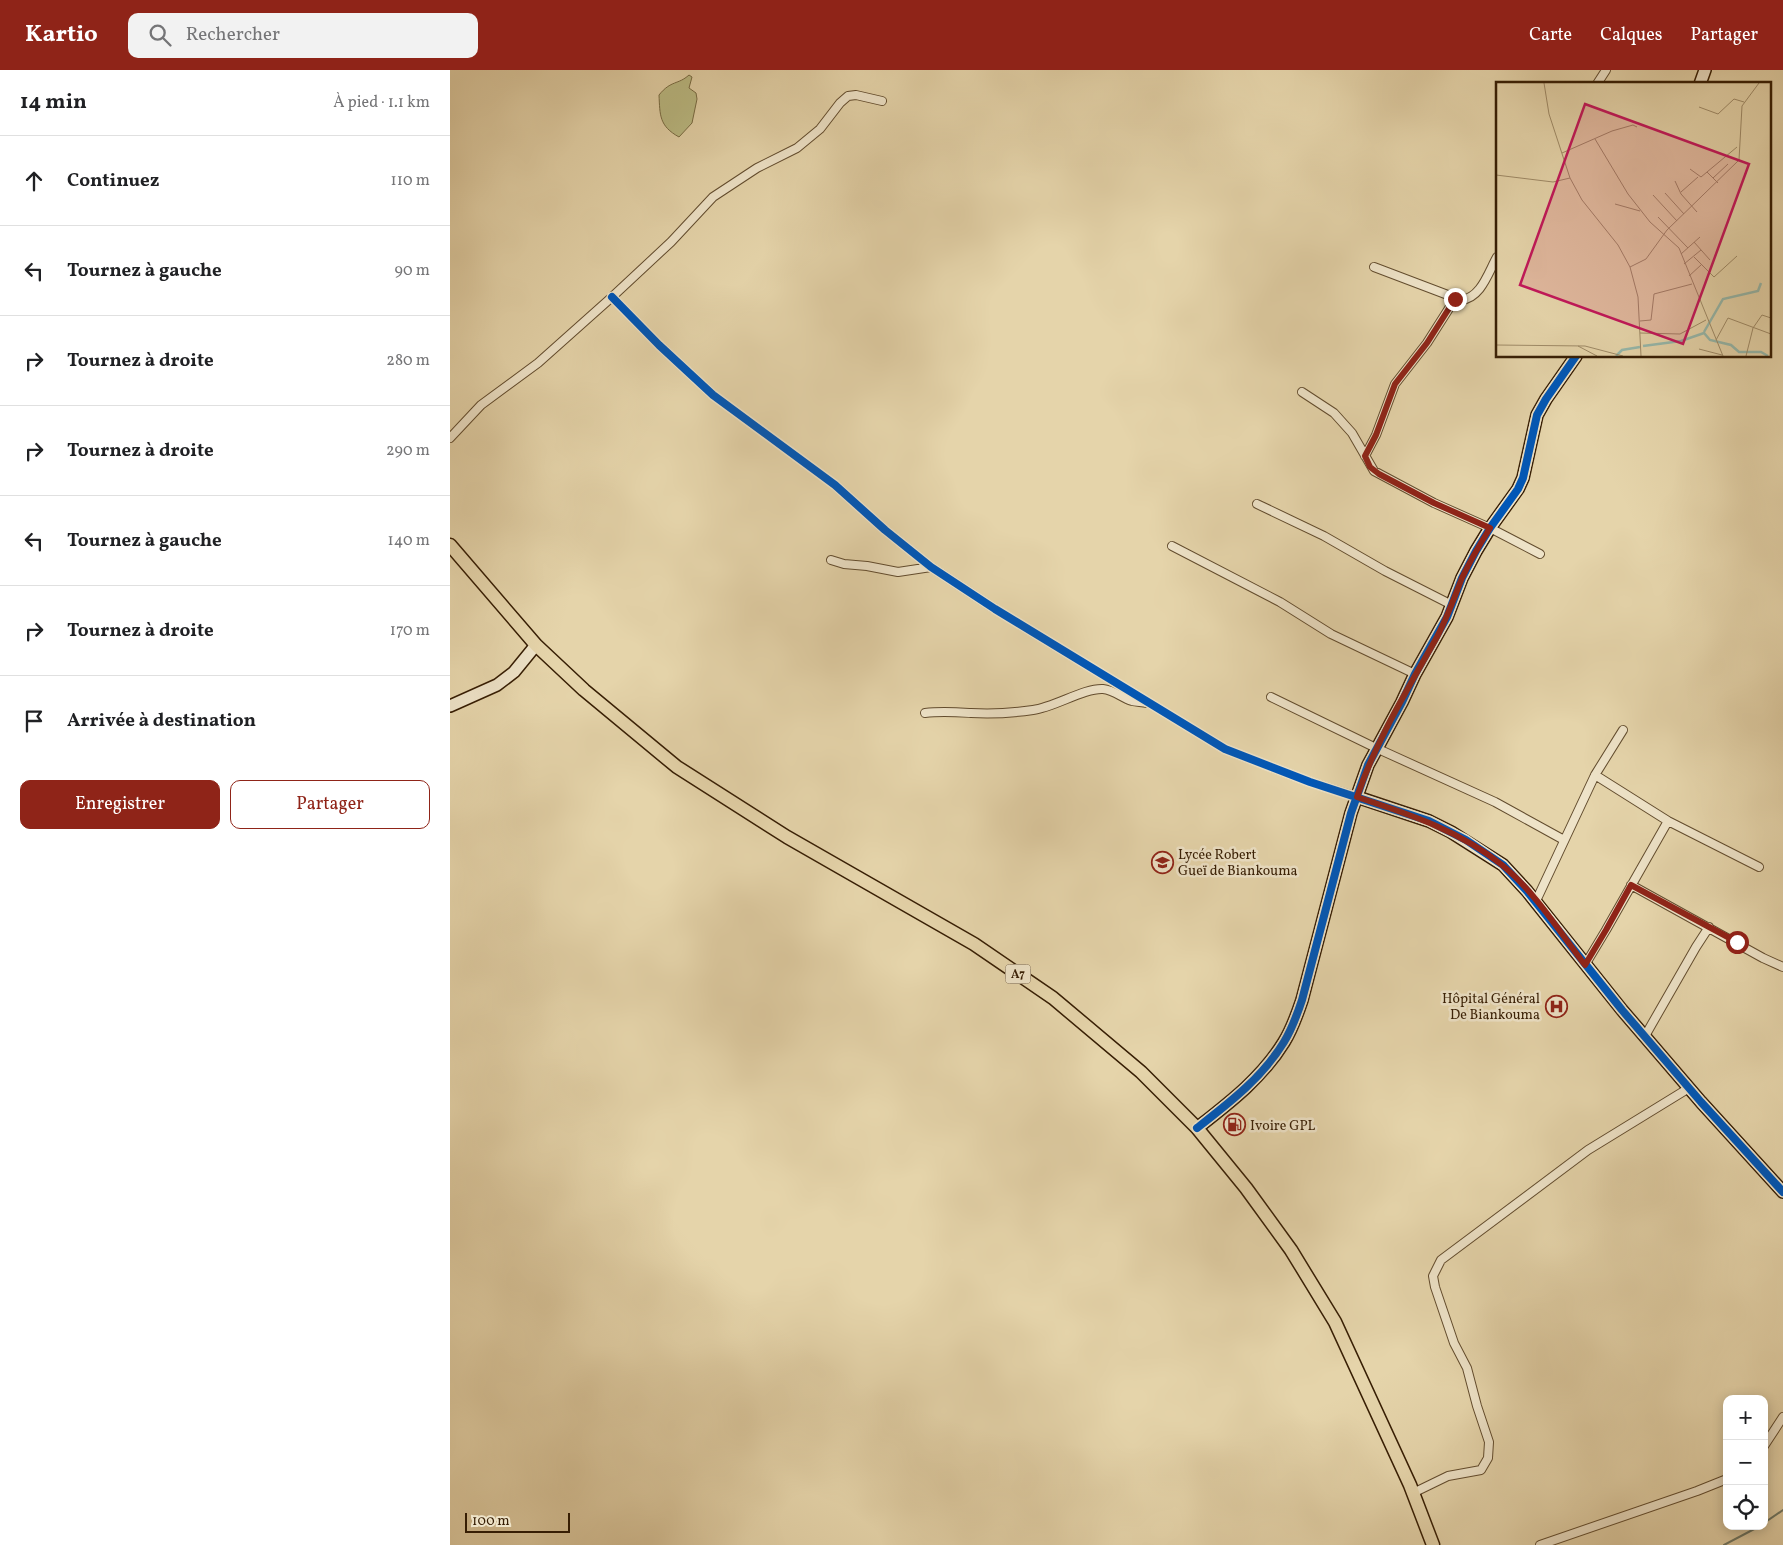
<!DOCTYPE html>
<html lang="fr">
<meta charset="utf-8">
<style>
body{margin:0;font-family:Vollkorn,serif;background:#f2f2f2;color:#202124}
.controls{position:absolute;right:15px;bottom:15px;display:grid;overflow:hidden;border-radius:10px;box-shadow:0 2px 12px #0003}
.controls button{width:45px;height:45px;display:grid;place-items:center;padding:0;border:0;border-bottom:1px solid #e0e0e0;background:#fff;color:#202124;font:25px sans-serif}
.scale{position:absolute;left:15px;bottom:12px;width:105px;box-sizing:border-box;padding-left:5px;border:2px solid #371e04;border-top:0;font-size:14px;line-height:18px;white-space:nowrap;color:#371e04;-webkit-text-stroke:4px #eee3c8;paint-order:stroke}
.stop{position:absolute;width:15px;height:15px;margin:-11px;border:4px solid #8f2418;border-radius:50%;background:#fff}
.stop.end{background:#8f2418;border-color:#fff;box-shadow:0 1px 5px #0008}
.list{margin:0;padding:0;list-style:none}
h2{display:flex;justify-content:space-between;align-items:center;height:65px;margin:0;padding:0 20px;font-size:21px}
h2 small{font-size:16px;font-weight:400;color:#757577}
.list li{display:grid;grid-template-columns:32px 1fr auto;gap:15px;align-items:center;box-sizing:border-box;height:90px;padding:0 20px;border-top:1px solid #e0e0e0}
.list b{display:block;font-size:19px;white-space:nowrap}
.list em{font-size:16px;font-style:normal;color:#757577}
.actions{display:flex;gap:10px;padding:15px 20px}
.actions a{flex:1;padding:11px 0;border:1px solid #8f2418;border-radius:10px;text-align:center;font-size:18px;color:#8f2418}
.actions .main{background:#8f2418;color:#fff}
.icon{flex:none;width:28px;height:28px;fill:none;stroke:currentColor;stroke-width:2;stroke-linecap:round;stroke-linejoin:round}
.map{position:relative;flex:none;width:1333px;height:1475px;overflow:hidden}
header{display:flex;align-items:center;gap:30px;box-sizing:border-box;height:70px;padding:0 25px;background:#8f2418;color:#fff}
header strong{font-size:24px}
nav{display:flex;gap:28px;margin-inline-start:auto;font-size:18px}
.search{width:350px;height:45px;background:#f2f2f2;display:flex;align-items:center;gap:12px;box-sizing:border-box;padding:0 18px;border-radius:10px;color:#757577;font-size:19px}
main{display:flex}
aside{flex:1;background:#fff}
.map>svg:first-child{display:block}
.green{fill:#bbbb84;stroke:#796c44}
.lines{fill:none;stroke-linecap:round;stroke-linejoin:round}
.stream{stroke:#707a68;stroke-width:2}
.street-casing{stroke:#624c2e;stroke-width:10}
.secondary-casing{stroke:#371e04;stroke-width:14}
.primary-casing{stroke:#371e04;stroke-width:15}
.street{stroke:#eee3c8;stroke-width:8}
.secondary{stroke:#eee3c8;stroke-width:11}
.primary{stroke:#e5d4aa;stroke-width:12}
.cycleway-casing{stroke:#eee3c8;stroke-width:11}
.cycleway{stroke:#0057b8;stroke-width:8}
.route{stroke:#8f2418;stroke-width:6}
.labels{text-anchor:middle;stroke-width:5;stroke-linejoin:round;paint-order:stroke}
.shield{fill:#eee3c8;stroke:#6e593f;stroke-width:1}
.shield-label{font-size:12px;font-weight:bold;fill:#371e04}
.poi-label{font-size:14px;fill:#371e04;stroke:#eee3c8;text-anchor:start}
.inset-river{fill:none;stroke:#96b8ab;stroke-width:2.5}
.inset-road{fill:none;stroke:#9f8b68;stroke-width:1}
.view{fill:#c2185b;fill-opacity:0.15;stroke:#c2185b;stroke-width:2.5}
.inset-edge{fill:none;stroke:#371e04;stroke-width:2.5}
</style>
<header>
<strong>Kartio</strong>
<div class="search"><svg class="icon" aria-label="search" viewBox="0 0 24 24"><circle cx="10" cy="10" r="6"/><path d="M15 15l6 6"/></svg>Rechercher</div>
<nav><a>Carte</a><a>Calques</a><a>Partager</a></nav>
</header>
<main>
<aside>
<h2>14 min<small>À pied · 1.1 km</small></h2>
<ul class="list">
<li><svg class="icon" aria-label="ahead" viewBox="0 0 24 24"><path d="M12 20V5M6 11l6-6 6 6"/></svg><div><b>Continuez</b></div><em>110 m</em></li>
<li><svg class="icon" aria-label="left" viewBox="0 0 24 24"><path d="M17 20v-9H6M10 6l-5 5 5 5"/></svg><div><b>Tournez à gauche</b></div><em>90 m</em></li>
<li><svg class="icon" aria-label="right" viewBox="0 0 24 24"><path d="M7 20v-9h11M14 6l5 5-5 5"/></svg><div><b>Tournez à droite</b></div><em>280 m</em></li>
<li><svg class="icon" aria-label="right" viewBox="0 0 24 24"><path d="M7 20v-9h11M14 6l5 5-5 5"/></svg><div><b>Tournez à droite</b></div><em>290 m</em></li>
<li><svg class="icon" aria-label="left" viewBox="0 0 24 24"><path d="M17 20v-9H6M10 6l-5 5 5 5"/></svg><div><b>Tournez à gauche</b></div><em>140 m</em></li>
<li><svg class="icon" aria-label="right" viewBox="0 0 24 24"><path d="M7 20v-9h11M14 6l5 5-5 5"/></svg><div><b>Tournez à droite</b></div><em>170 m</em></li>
<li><svg class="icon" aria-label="arrive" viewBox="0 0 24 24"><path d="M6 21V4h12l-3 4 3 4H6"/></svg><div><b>Arrivée à destination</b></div></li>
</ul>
<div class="actions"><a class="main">Enregistrer</a><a>Partager</a></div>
</aside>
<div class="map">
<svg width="1333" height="1475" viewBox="0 0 1333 1475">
<rect width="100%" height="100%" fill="#e5d4aa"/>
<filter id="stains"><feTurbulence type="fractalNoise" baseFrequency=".004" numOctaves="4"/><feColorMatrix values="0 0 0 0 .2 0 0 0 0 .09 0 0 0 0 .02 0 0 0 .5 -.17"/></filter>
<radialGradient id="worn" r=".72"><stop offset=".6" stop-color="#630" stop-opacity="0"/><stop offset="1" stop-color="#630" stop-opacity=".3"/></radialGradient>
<path class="green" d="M239 5 242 7 239 18 246 23 247 29 242 53 229 67C209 56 210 45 209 25 221 10 228 15 239 5Z"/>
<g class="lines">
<path class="stream" d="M1314 1453 1333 1440
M1274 1475 1310 1456"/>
<defs>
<path id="street" d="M1147 14 1156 0
M924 197 1011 230C1031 228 1038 203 1047 187
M162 227 209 275 263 325 385 415 435 460 481 497 545 539 775 679 860 712 907 727
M852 322 884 343 902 363 924 401 984 433 1040 458 1090 484
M0 368 31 335 88 293 162 227 221 172 263 127 307 98 347 78 370 59 390 33 398 26 406 25 432 31
M915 386 926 365 945 314 977 273 1005 229
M807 434 874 466 935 501 1002 535
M722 476 830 532 881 564 965 604
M381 490 394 494 417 496 448 502 481 497
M821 627 926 678 1045 732 1114 770
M475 643C491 641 505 642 521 643 541 644 563 643 583 640 605 637 634 618 653 619 664 620 672 628 682 631 686 632 692 632 697 633
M1145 705 1218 751 1309 797
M1181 815 1313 888 1333 897
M1086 831 1145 705 1173 660
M1135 895 1156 860 1218 751
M1195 966 1246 877 1259 857
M1314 1376 1333 1347
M963 1423 998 1406 1031 1400 1038 1388 1039 1372 1027 1336 1017 1298 1004 1273 985 1217 983 1206 991 1190 1138 1080 1239 1018
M1090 1475 1247 1421 1277 1409"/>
<path id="secondary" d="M1250 14 1255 0
M0 636 47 615 64 602 86 575
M907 727 979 751 1001 762 1053 795 1077 821 1172 940 1251 1032 1333 1122
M747 1058C779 1033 812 1008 834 972 842 959 847 945 852 930L901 743 918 695 952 632 965 604 997 547 1012 508 1026 481 1040 458 1068 419 1073 408 1087 345 1096 329 1126 286"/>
<path id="primary" d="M0 475 86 575 134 620 227 697 337 767 524 874 603 928 691 1002 747 1058 796 1118 841 1180 885 1252 960 1415 983 1475"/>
</defs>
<use href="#street" class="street-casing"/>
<use href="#secondary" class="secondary-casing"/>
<use href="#primary" class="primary-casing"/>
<use href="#street" class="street"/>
<use href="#secondary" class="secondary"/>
<use href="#primary" class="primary"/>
<defs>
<path id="cycleway" d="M162 227 209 275 263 325 385 415 435 460 481 497 545 539 775 679 860 712 979 751 1016 770 1053 795 1077 821 1172 940 1251 1032 1333 1122
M747 1058C779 1033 812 1008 834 972 842 959 847 945 852 930L901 743 918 695 952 632 965 604 997 547 1012 508 1026 481 1040 458 1068 419 1073 408 1087 345 1096 329 1126 286"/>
</defs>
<use href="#cycleway" class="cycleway-casing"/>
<use href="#cycleway" class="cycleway"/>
</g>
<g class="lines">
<path class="route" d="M1005 229 977 273 945 314 926 365 915 386 920 397 929 404 984 433 1040 458C1030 474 1020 491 1012 508 1004 528 997 548 987 567 958 619 926 670 907 727 958 744 1009 760 1052 795 1084 821 1110 862 1135 895L1156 860 1181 815 1287 872"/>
</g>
<defs>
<symbol id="school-ring" viewBox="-11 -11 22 22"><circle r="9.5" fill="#eee3c8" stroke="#8f2418" stroke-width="1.5"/><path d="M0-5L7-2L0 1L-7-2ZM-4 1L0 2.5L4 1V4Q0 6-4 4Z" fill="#8f2418"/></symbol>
<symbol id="hospital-ring" viewBox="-11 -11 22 22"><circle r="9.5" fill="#eee3c8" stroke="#8f2418" stroke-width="1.5"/><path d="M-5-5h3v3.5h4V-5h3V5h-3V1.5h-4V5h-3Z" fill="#8f2418"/></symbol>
<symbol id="fuel-ring" viewBox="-11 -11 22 22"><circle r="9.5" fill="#eee3c8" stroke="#8f2418" stroke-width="1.5"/><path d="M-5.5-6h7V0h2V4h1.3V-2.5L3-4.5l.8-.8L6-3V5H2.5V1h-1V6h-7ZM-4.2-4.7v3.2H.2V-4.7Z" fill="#8f2418"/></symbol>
</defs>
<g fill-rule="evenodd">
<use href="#school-ring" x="700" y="780" width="25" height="25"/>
<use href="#hospital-ring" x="1094" y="924" width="25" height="25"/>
<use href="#fuel-ring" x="772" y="1042" width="25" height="25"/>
</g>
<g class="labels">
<rect class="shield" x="555.5" y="894.5" width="25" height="19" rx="4"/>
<g class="shield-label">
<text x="568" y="908">A7</text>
</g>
<g class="poi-label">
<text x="728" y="789">Lycée Robert<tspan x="728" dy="16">Gueï de Biankouma</tspan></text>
<text x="1090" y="933" text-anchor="end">Hôpital Général<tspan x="1090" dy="16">De Biankouma</tspan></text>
<text x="800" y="1060">Ivoire GPL</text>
</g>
</g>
<g transform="translate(1046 12)">
<rect width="275" height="275" fill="#e5d4aa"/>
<path class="inset-river" d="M208 250 227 217 262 209 265 201M147 264 185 259 208 251 214 258 235 263 243 270H265L272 274M120 274 126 268 144 265"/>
<path class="inset-road" d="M48 1 53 32 74 96 86 118 122 163 134 185 142 215 145 274M203 25 222 32 238 17 248 20M99 57 132 112 154 140 183 166 227 274M66 71 116 49 137 43 141 45M194 87 205 95 241 65M211 90 222 101M0 93 57 100 74 96M217 96 232 82M179 99 185 112 201 130M185 110 202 95M169 111 188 132M157 113 181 139M119 122 144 129M162 135 192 166M198 160 214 178M185 172 204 155M198 175 218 195 241 174M188 182 205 168M134 185 150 177 171 148 243 78 246 24 263 1M193 194 205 183M144 239 155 238 158 212 196 202M144 251 184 252 210 238M220 258 232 236 275 252M0 263 89 264 127 274M82 264 101 274M203 267 226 273M250 274 257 246 266 233 275 236"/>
<path class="view" d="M89 22 253 82 187 262 24 203Z"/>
<rect width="275" height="275" class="inset-edge"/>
</g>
<rect width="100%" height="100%" filter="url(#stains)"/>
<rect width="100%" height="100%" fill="url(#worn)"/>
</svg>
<div class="controls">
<button>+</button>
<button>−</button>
<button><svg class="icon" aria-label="locate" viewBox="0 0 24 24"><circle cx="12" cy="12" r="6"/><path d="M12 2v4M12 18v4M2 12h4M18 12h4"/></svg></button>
</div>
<div class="scale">100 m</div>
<div class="stop" style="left:1287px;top:872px"></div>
<div class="stop end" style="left:1005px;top:229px"></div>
</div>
</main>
